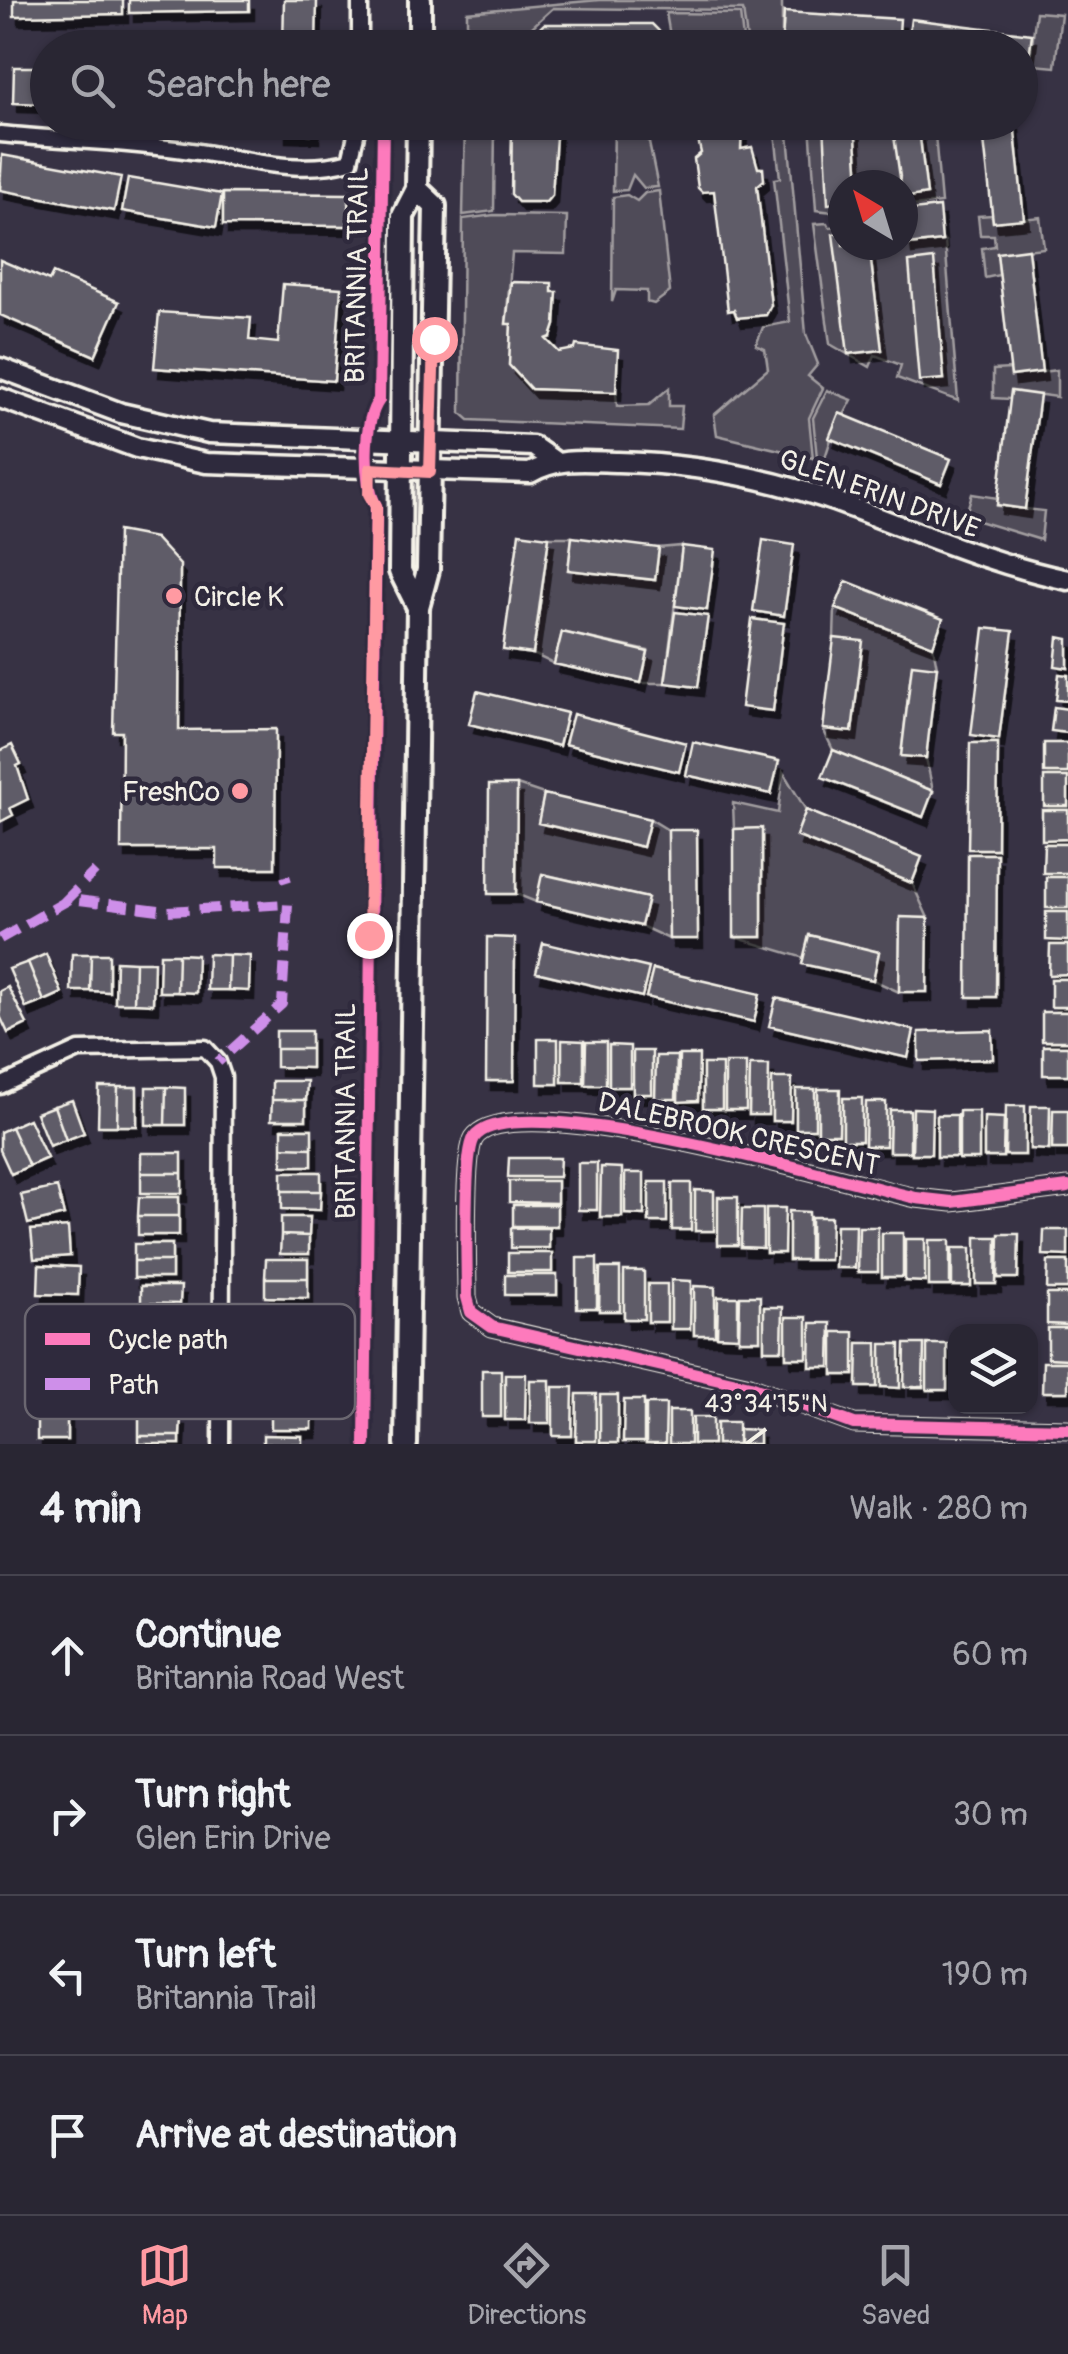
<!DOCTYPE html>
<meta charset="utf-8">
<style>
body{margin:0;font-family:Pangolin,sans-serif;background:#312e3b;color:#f1f3f6}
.controls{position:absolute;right:30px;bottom:30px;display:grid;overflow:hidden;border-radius:20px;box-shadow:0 2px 8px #0004}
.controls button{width:90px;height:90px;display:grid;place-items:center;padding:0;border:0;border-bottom:2px solid #45434e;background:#292633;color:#f1f3f6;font:50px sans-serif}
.compass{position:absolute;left:828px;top:170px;width:90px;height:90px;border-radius:50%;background:#292633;box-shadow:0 2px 8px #0004;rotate:322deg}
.stop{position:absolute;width:30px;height:30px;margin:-22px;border:8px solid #ff9aa2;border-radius:50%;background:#fff}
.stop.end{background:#ff9aa2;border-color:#fff;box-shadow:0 2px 10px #0008}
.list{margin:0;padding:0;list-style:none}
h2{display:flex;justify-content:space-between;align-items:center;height:130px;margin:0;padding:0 40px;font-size:42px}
h2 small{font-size:32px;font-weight:400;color:#a5a5ac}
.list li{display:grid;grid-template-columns:65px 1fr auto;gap:30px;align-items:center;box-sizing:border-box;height:160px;padding:0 40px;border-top:2px solid #45434e}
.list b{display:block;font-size:38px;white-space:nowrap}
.list p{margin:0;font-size:32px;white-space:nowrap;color:#a5a5ac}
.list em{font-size:32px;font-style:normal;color:#a5a5ac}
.icon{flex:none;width:55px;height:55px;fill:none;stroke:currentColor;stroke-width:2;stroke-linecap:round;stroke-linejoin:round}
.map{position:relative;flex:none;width:1068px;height:1444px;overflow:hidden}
.search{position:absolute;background:#292633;box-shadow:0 2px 8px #0004;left:30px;right:30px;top:30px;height:110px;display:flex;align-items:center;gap:25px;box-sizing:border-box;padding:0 35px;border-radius:55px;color:#a5a5ac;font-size:38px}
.sheet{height:770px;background:#292633}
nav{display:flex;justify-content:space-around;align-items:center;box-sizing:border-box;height:140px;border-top:2px solid #45434e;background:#292633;font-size:28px;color:#a5a5ac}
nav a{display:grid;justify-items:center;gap:5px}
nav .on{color:#ff9aa2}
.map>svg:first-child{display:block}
.green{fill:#504b59;stroke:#a29ea0;stroke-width:2.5}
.building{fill:#5f5c67;stroke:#f4f1e8;stroke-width:2.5;filter:url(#shadow)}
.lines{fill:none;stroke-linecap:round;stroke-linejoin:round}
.minor-casing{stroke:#f4f1e8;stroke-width:21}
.tertiary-casing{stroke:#f4f1e8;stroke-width:25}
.secondary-casing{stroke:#f4f1e8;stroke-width:28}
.minor{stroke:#2f2a3d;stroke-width:14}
.tertiary{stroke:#2f2a3d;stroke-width:18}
.secondary{stroke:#2f2a3d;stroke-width:20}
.quiet{stroke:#ce8fe9;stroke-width:10;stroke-dasharray:20 10;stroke-linecap:butt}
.cycleway-casing{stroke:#2f2a3d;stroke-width:19}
.cycleway{stroke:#fd7abc;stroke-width:12}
.route{stroke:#ff9aa2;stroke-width:12}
.ticks{fill:none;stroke:#f4f1e8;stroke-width:4}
.poi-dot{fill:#ff9aa2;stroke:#2f2a3d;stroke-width:4}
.labels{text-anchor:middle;stroke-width:9;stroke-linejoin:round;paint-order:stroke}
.street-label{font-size:28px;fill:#f4f1e8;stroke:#2f2a3d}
.poi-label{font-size:28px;fill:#f4f1e8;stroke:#2f2a3d;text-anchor:start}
.key{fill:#2f2a3d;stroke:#6a6670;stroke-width:2.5}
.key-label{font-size:28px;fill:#f4f1e8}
.ticks-label{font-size:25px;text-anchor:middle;fill:#f4f1e8;stroke:#2f2a3d;stroke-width:9;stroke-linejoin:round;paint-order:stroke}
</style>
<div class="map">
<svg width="1068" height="1444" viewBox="0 0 1068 1444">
<defs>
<filter id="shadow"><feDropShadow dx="5" dy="9" stdDeviation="0" flood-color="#0009"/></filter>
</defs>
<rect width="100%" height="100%" fill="#373244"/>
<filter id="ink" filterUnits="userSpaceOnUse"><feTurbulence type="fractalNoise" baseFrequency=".01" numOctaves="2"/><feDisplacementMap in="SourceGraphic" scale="20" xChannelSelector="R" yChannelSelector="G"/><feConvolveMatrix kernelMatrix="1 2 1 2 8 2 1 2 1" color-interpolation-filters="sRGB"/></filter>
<g filter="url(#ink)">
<path class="green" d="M599 0H782V43L792 44V47H748L743 10 553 8 510 47 467 48V12Z
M1036 12 1061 14 1055 67 1034 65 1030 60Z
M666 13 740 14 744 47H672Z
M465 123H495L494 211 463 215Z
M614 123H645L658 187 644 188 633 175 627 190 613 191Z
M774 123H787L806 334 818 364 808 376 823 388 809 418 813 458 717 435 714 415 768 369 765 349 756 345 763 327 790 322 774 179 780 178Z
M810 123H934L941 203 903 207V185H843V213L816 210Z
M659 191 670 292 654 304 647 302V291L616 290 612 302 613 197 627 195 637 201 645 193Z
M494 215 567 216 566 254 512 253 506 323 511 324 509 365 531 389 616 392 617 406 649 405 669 388V406H682L680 429 469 420 461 413 463 219Z
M992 215 993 222 1040 217 1044 248 997 253 999 275 985 278 982 248 995 246 994 235H980L978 216Z
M827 223 829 227 843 226V245H903L906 237 908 245 945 241 958 401 897 378 901 365 875 355 870 367 830 344 814 224Z
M1010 369 1011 376 1057 370V397L1012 391 1010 399 993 398V370Z
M827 390 852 400 844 415 839 414 824 461 817 458 813 418Z
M972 494 998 498 997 506 1044 511 1041 540 965 517Z
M549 537H572L568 570 655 580 659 548 682 546 665 683H641L648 651 562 632 554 664 533 654Z
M835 608 933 646 937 667 912 665 901 755 926 758 933 791 833 750 823 729 852 732 834 638Z
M783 772 806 810 796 836 912 883 928 918H900L899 992 873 980 879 952 810 935 804 958 734 937 762 936V829H734L733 803 778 813Z
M517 785 544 794 539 823 643 847 650 819 668 830 669 939 641 926 647 898 543 874 536 902 516 894Z"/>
<path class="building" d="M14 0H123V14L14 16Z
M129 0H249V11L129 13Z
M284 0H317L316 48H283Z
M784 12 900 19 898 48 782 43Z
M911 19 1032 34 1028 64 1020 63V48H907Z
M544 24H652L660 32 659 48H519Z
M14 67H48V104L13 103Z
M281 122H314V134L281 133Z
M512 122H557L552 195 546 202H518L511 194Z
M694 122H742L741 149 752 147 758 168H763L764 180 757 186 771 305 766 315 737 318 734 310 728 311 714 191 702 192 698 188 694 159 701 153Z
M824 122H855L859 185H843V203L828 204Z
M892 122H918L927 194 903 198Z
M982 122H1014L1024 219 993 222Z
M2 155 121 177 114 211 0 190Z
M128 178 222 194 216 227 122 211Z
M223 193 349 194V226L223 225Z
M939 207 942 241 907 245 903 211Z
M843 232V245H869L882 350 848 354 833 234Z
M1028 249 1042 372 1011 376 997 253Z
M934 259 944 379 919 381 909 262Z
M0 260 49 281 53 273 119 302 95 356 0 315Z
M511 282 552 283V292H557L555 325 551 337 546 339 559 352 575 349 576 345 618 350 616 392 531 389 509 365 511 324H506Z
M283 284 341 288 334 381 154 368 159 312 251 318 249 340 278 343Z
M1011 391 1040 395 1025 509 997 505Z
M839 413 951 459 941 484 829 438Z
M118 531 155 538 180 565 179 730 276 729 275 868H217V849H121L122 732H113Z
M519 533 549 537 533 654 503 650Z
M572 537 659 548 655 580 568 570Z
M763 540 794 545 784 616 753 611Z
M682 546 715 550 707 610 675 606Z
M846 581 943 619 933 646 835 608Z
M675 612 708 616 698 687 665 683Z
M752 619 784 623 773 711 741 707Z
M984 628 1013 631 999 739 971 735Z
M562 632 648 652 641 683 554 664Z
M1058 637 1068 639V668L1055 666Z
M834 638 863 641 852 732 823 729Z
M912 664 937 667 926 758 901 756Z
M1059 674 1068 675V701L1056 700Z
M477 691 567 713 559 746 469 724Z
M1054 707 1068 709V733L1051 731Z
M573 714 686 743 679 772 565 744Z
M693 742 779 761 771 794 686 775Z
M970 743H998L997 849H968Z
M1044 743H1068V773H1044Z
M12 745 21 764 17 766 28 799 10 808 13 815 0 822V751Z
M833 750 933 791 923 817 822 777Z
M1044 777H1068V806H1044Z
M489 785H517L516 894H488Z
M544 794 650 819 643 847 538 823Z
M806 810 922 857 912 883 796 836Z
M1042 810H1068V839L1042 840Z
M762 828V937H734V829Z
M668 830H697L698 939H669Z
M1044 844H1068V873H1043Z
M968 854H997L996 997H967Z
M542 874 648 898 641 926 536 902Z
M1046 877H1068V908H1046Z
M1046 912H1068V941L1046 940Z
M900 917 928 918 927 992H899Z
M809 935 879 952 873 980 802 964Z
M487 937 515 938 514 1081H486Z
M543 943 649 968 642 997 536 972Z
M1050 945H1068V974L1049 975Z
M46 954 62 993 44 1001 28 962Z
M72 954H91L90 991H71Z
M91 954H109V992L90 991Z
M160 954H178L177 992H159Z
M178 954 197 955 196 993 177 992Z
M208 954 229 955 228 990H207Z
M229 955 250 956 249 991 228 990Z
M116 961 135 962 134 1003H115Z
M28 962 44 1001 26 1008 9 969Z
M135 962H154L153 1004 134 1003Z
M653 969 760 994 754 1022 646 997Z
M1051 979H1068V1007H1051Z
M8 987 27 1024 8 1033 0 1016V991Z
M776 998 914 1030 908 1058 769 1026Z
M1042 1012H1068V1041H1042Z
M992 1030 993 1059 919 1061V1032Z
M276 1031H311V1049H276Z
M538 1039H558V1084H538Z
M562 1040 584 1041V1082H562Z
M586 1042H606V1085H585Z
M609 1045 630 1046V1087H609Z
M1043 1046H1068V1075H1043Z
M276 1049H311V1068L276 1067Z
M633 1051H652V1094H633Z
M679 1055H699L698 1101 678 1102Z
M656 1056H677L676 1099H655Z
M725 1063H746V1110H725Z
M703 1064H722V1109H703Z
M750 1065H769L768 1115H749Z
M772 1078H792L791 1121H772Z
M272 1081H307L306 1100H272Z
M99 1087H118L117 1126H98Z
M118 1087H137V1126H117Z
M146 1087H166L165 1125H146Z
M166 1087 185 1088V1125H165Z
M796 1089H815V1129H796Z
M818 1089H840L839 1134H818Z
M843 1098H862V1141H843Z
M72 1100 84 1133 66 1140 54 1106Z
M272 1100H306V1120H271Z
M866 1102H886V1146H865Z
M54 1106 66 1140 49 1146 36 1113Z
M1006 1106H1025V1155H1005Z
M1031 1106H1050L1049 1150 1030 1149Z
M913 1108 932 1109 931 1154H912Z
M890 1110H910V1152H889Z
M1053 1110H1068V1149H1052Z
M959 1111H979V1159H959Z
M937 1115H957V1157H937Z
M984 1117 1004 1118 1003 1157H984Z
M29 1119 47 1158 29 1166 11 1127Z
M11 1127 29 1166 11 1174 0 1150V1132Z
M282 1129H312V1148L282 1147Z
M282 1147 312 1148V1166H282Z
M141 1153H182V1173H141Z
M509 1158H560L559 1177H508Z
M578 1163H597V1210H578Z
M601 1167 622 1168V1217H600Z
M282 1172H321V1191H282Z
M141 1173H182V1193H141Z
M625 1173H644V1215L625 1214Z
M509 1181H557V1203L509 1202Z
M649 1182H667V1222H649Z
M672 1183H691V1230H672Z
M57 1187 64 1215 28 1224 21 1195Z
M695 1190 714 1191V1231H695Z
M282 1191H321L320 1210 282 1209Z
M139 1197H179V1216H138Z
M718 1197H738V1245H718Z
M513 1205H557V1226H513Z
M766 1208H785L784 1253H766Z
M742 1209H763V1248L741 1247Z
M789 1211 809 1212V1260H789Z
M138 1216H179V1235H138Z
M281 1217H310L309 1236 281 1235Z
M811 1217H831L830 1260H811Z
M836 1225H856L855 1268H835Z
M68 1227 70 1256 34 1259 31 1230Z
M859 1227H878V1272H858Z
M511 1228H549V1248H511Z
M1044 1230H1068V1256L1043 1255Z
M882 1233H903V1277H882Z
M999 1234H1019L1018 1278H998Z
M281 1235 309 1236V1254H280Z
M976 1237H997L996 1284H976Z
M905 1239H925V1282L905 1281Z
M929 1240H950V1286H929Z
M134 1244H172V1261H134Z
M952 1248H971V1286H952Z
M508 1253H552V1272H508Z
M577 1258H597V1308H577Z
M266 1259H308V1278H265Z
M134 1261H172V1278H134Z
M1048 1261H1068V1289H1047Z
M39 1265 79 1267 78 1295 38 1294Z
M600 1268H620V1311H599Z
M624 1271H644V1319H624Z
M505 1275H557V1295H505Z
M265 1278H308V1298L265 1297Z
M671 1280 691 1281 690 1329H671Z
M648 1284H667V1322H648Z
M141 1286H181L180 1304 141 1303Z
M694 1286 715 1287V1335H694Z
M1047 1294H1068V1325L1047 1324Z
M740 1296H760V1340H739Z
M718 1297H738V1337L717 1336Z
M141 1303 180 1304V1321H141Z
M764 1307H783L782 1350H764Z
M786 1317H807V1358H786Z
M811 1323H831L830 1367H810Z
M1048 1328H1068V1359L1048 1358Z
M833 1332H854V1375H833Z
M858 1343H877V1387H857Z
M881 1344H900V1388L881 1387Z
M905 1344H924L923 1387H904Z
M927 1344H947V1390H927Z
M1043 1362H1068V1392H1042Z
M482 1370H501V1417H482Z
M505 1374H526L525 1420H505Z
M530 1380H550V1423H530Z
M553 1387H573L572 1436H553Z
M577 1394H596V1441H576Z
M600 1395H618V1443H600Z
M624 1400H644V1442H623Z
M646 1404H666L665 1444H646Z
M271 1410H312V1429H271Z
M669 1411H690V1444H669Z
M37 1414H67V1440H37Z
M139 1416 181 1417 180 1436H139Z
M693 1417H713V1444H693Z
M717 1422H738V1444H717Z
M739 1429 759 1430V1444H739Z
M263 1435 302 1436V1444H263Z
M139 1436H180V1444H139Z"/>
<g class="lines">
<defs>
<path id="minor" d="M360 48V0
M0 134C63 140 128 142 191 151 244 158 297 176 350 161L359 122
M0 1086 79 1050 205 1048 218 1062 223 1077 221 1444
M1068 1187 952 1202 916 1198C851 1183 510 1083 474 1138 463 1156 467 1268 467 1297L471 1312 492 1327 750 1386 854 1424 1068 1429"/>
<path id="tertiary" d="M0 368 121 413 209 433 533 446 553 460
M0 398 137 448 206 463 530 473C559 457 585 461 618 462 698 464 776 479 850 507 923 534 991 564 1068 580"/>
<path id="secondary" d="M420 48V0
M418 607 400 571 403 216 417 189 418 122
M406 1444 418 607 428 570 435 206 417 189"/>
</defs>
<use href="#minor" class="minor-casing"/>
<use href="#tertiary" class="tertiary-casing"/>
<use href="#secondary" class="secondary-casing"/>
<use href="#minor" class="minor"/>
<use href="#tertiary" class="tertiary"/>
<use href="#secondary" class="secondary"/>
<path class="quiet" d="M285 876 287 882
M63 903 95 871
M0 939 70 899 167 911 288 904 282 1004 218 1062"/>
<defs>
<path id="cycleway" d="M1068 1187 952 1202 916 1198C851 1183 510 1083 474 1138 463 1156 467 1268 467 1297L471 1312 492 1327 750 1386 854 1424 1068 1429
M365 1444 376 506C363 483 363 421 379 400L383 122"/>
</defs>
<use href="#cycleway" class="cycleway-casing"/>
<use href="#cycleway" class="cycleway"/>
</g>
</g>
<g class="lines" filter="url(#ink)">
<path class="route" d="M369 935 376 506 369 494 370 469 430 472 434 339"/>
</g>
<path class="ticks" d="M746 1444 766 1429"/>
<g class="poi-dot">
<circle cx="174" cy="596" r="10"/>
<circle cx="240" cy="791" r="10"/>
</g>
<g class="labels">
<g class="street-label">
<text transform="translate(356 275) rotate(-89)" y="10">BRITANNIA TRAIL</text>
<text transform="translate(880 493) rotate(20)" y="10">GLEN ERIN DRIVE</text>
<text transform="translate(345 1111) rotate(-90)" y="10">BRITANNIA TRAIL</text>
<text transform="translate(739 1133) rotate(13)" y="10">DALEBROOK CRESCENT</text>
</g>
<g class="poi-label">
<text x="194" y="606">Circle K</text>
<text x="220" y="801" text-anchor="end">FreshCo</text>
</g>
</g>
<rect x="25" y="1304" width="330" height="115" rx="15" class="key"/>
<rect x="45" y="1333" width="45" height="12" fill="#fd7abc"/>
<rect x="45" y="1378" width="45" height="12" fill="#ce8fe9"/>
<g class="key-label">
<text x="108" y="1349">Cycle path</text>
<text x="108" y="1394">Path</text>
</g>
<g class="ticks-label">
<text x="766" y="1412">43°34'15"N</text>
</g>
</svg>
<div class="controls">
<button><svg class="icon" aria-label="layers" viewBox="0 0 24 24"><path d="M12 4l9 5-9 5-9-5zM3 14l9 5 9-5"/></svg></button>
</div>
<svg class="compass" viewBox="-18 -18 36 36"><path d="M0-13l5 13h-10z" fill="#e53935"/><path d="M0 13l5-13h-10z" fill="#a5a5ac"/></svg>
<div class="stop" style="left:434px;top:339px"></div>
<div class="stop end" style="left:369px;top:935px"></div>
<div class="search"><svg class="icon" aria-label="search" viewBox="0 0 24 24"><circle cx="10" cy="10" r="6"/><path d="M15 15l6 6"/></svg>Search here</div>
</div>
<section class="sheet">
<h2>4 min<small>Walk · 280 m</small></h2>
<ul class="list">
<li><svg class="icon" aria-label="ahead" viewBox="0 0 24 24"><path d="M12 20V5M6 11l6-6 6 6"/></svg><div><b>Continue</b><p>Britannia Road West</p></div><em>60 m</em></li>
<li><svg class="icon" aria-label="right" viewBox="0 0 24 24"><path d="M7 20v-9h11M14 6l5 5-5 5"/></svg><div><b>Turn right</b><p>Glen Erin Drive</p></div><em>30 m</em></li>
<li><svg class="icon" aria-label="left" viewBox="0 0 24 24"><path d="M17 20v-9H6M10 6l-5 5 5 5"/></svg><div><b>Turn left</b><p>Britannia Trail</p></div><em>190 m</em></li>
<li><svg class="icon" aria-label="arrive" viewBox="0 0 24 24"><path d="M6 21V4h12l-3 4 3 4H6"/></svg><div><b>Arrive at destination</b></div></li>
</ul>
</section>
<nav>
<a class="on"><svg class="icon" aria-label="map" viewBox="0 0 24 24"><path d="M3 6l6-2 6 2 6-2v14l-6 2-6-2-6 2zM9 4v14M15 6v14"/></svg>Map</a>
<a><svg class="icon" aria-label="directions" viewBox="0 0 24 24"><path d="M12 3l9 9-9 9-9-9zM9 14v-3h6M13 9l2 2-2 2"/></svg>Directions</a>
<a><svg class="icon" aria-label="saved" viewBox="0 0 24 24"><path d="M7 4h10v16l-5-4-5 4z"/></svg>Saved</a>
</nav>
